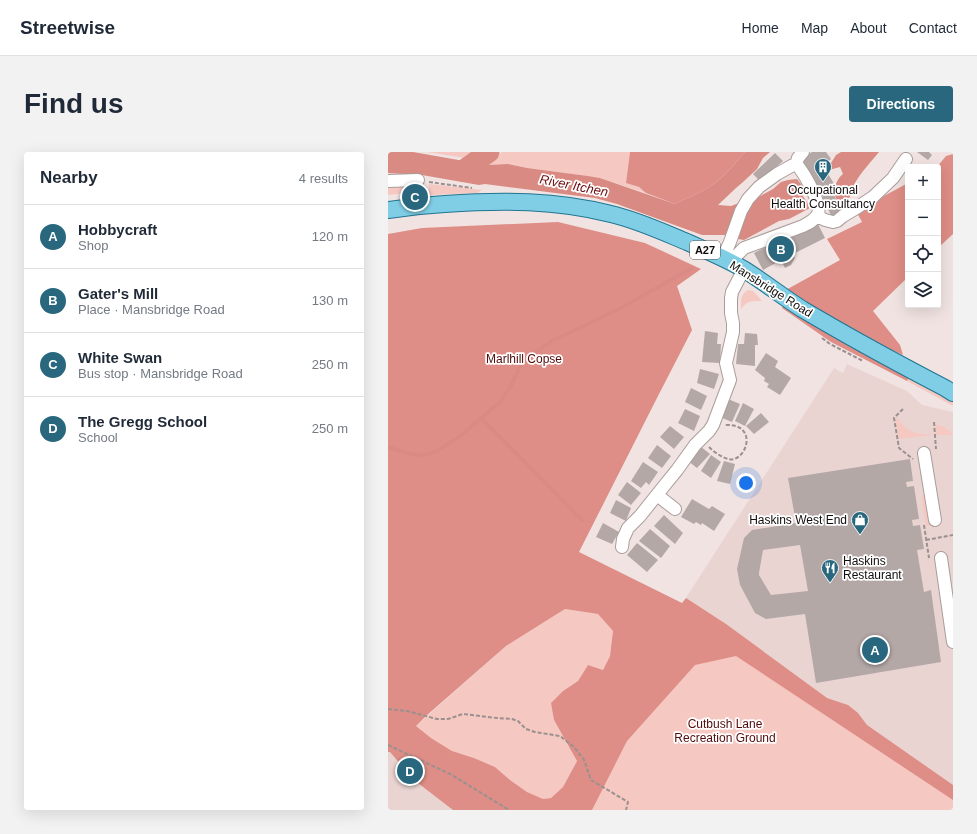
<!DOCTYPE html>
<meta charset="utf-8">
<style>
body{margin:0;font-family:Arial,sans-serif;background:#f2f2f3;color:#1f2937}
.controls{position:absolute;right:12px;top:12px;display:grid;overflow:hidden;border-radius:4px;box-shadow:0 4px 16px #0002}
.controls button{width:36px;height:36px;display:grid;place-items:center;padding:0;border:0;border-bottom:1px solid #e0e1e3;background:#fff;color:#1f2937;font:20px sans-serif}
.you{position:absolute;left:358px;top:331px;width:14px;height:14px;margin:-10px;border:3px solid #fff;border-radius:50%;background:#1a73e8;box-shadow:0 0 0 6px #1a73e833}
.badge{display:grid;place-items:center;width:26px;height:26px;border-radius:50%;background:#28677d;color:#fff;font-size:13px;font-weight:700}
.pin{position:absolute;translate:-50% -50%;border:2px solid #fff;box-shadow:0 1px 4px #0006}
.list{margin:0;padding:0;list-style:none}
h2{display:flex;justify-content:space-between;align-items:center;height:52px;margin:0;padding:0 16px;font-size:17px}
h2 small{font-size:13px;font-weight:400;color:#747a83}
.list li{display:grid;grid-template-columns:26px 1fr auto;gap:12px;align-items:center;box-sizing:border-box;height:64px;padding:0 16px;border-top:1px solid #e0e1e3}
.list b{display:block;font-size:15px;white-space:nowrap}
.list p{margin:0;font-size:13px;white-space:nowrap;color:#747a83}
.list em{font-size:13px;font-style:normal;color:#747a83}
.icon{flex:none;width:22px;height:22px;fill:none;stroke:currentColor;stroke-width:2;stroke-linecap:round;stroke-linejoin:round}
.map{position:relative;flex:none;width:565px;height:658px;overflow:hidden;border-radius:4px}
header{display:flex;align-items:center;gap:24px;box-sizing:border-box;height:56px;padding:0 20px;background:#fff;border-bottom:1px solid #e0e1e3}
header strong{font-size:19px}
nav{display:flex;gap:22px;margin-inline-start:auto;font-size:14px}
.intro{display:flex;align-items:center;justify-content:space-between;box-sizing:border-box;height:96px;padding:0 24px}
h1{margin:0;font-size:28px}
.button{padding:10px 18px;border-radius:4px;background:#28677d;color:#fff;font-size:14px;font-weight:700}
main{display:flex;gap:24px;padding:0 24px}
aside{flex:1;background:#fff;border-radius:4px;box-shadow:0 4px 16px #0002}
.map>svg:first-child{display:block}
.built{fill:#e9d4d1}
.green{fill:#f6c8c2}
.forest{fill:#de8e86;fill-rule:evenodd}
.water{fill:#d98a82}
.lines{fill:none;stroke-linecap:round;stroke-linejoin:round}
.stream{stroke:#d98a82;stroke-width:3.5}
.river{stroke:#d98a82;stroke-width:21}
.building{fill:#b4a8a7;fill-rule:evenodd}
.minor-casing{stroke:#a89d9b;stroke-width:14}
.major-casing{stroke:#217590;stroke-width:18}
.path{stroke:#9a908f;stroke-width:2;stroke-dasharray:4 2;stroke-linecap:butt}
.minor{stroke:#fff;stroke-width:12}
.major{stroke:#7fcee6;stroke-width:16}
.labels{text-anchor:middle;stroke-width:3.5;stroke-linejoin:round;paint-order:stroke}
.shield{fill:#fff;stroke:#595656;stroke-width:1}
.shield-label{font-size:11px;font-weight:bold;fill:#120d0d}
.poi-label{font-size:12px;fill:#120d0d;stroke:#fff}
.street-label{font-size:12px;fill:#120d0d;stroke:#fff}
.park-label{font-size:12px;fill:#530b0c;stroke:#fff}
.water-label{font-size:13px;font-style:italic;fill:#6e0f11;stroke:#fff}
</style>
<header>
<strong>Streetwise</strong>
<nav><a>Home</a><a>Map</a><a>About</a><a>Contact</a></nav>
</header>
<div class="intro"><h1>Find us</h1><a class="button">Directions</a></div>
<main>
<aside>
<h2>Nearby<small>4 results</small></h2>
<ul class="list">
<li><span class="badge">A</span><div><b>Hobbycraft</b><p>Shop</p></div><em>120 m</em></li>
<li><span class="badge">B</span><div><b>Gater's Mill</b><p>Place · Mansbridge Road</p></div><em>130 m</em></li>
<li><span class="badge">C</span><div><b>White Swan</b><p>Bus stop · Mansbridge Road</p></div><em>250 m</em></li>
<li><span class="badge">D</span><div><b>The Gregg School</b><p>School</p></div><em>250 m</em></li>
</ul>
</aside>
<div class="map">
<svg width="565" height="658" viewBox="0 0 565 658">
<rect width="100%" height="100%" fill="#f0e3e1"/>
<path class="built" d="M459 212 519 239 534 253 565 260V642L294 452 446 216 455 221Z
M0 600H2L127 658H0Z"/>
<path class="green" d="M39 0H83L77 6Z
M114 0H242L238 31 251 35 258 41 212 26 200 24 139 16 120 12 99 13V12L110 4Z
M30 31H36V39L0 43V33Z
M41 32 94 38 89 41 41 43Z
M360 138 365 139 374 149C364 149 360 148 353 157 353 148 352 143 360 138Z
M522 223 565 246V254L519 229Z
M509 266C517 278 529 284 543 282L544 274V283L511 287 507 267Z
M547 273C555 273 561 277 565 283H548Z
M533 343H537L542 374H538Z
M177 457 210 462 225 479 222 504 215 518 200 513 190 529 175 539 166 568 189 609 175 635 163 646 155 647 139 640 122 628 107 615 86 606 64 599 43 586 28 574 118 494Z
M323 478 565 642V658H187L194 643Z"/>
<path class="forest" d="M242 0H357C346 12 336 26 321 35 311 42 298 46 287 52L258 41 251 35 238 31Z
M565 2V82L550 96V15H549L558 4Z
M520 31V125L485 159 512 193 515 203 467 181 396 139 452 108 439 87 474 70 468 59Z
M170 70 257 91 313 117 289 134 304 178 271 242 191 400 294 451 298 446 338 472 439 546 460 553 470 561 479 573 565 633V648L348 504 307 513 239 589 204 658H65L26 628 2 600H0V82L34 76ZM177 457 210 462 225 479 222 504 215 518 200 513 190 529 175 539 163 551 166 568 189 609 175 635 163 646 155 647 139 640 122 628 107 615 86 606 64 599 43 586 28 574 38 564 118 494Z
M397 150 522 223 519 229 443 190 394 156Z"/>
<path class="water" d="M0 0H25L99 13 120 12 139 16 200 24 212 26 287 52C298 46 311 42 321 35 336 26 346 12 357 0H382L375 6 369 17 355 30 348 36 330 53 343 54 351 51 341 84 336 83H314L229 52 207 46 97 32 91 33 34 23 0 21Z
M453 0H491C483 10 473 20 467 31 462 40 463 51 452 55L444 37C449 33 449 26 455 22L452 15 437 19 435 15 443 11 448 3Z
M409 27 417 37 412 40 419 50 422 56 401 67 391 69 356 88 350 87 362 48 367 47 385 37 393 30 400 28Z"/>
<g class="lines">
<path class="stream" d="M93 266 194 368
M0 295 26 303H37L47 300 71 285 113 249 124 232 132 215 139 206 164 189 233 156 304 116"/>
<path class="river" d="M76 18 101 0"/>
</g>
<path class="building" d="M424 0H438L443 7 436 13 438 17H437L448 35 445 37 448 42 446 43 454 59 444 65 435 48H436L434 45 437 43V42L434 44 414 7Z
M529 0H541L544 3 540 8Z
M387 1 395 9 372 29 365 22Z
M430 72 437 86 405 102 407 106 403 113 397 116 393 108 375 118 366 101 385 91 387 94Z
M317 179 330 181 329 192H333L332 211 314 210Z
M357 181 369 182 370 193H367V214L348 212 350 192H356Z
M378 201 390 209 387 215 403 226 392 243 379 235 381 232 376 229 377 226 367 218Z
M312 217 331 222 326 237 309 231Z
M303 236 319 244 313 258 297 250Z
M340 247 352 252 344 270 332 265Z
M355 251 366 257 357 274 347 269Z
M297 257 312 264 306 279 290 271Z
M373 261 381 270 366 282 358 274Z
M282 274 296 285 286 297 272 285Z
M269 293 283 304 274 316 260 306Z
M312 294 322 302 309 316 300 309Z
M323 303 333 310 323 326 313 319Z
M522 307 525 329 518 330 519 335 526 334 531 367 524 368 525 374 532 373 536 397 529 398 536 440 543 438 553 510 428 531 417 462 378 467 367 461 352 433 349 417 356 386 364 378 408 371 400 326ZM412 393 420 439 383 443 371 423V421L375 398Z
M336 309 347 312 342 332 329 329Z
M255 310 270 320 261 333 258 330 253 336 243 329Z
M239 330 253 341 243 353 230 343Z
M304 347 321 357 324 354 337 362 326 379 314 371 313 373 308 370 306 372 293 365Z
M228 348 243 356 238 369 222 361Z
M276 363 295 381 287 392 266 374Z
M215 371 231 380 224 392 208 385Z
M262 377 282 394 273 406 251 389Z
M249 391 270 408 259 420 239 403Z"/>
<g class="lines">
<defs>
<path id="minor" d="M408 13 410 6 415 0
M0 29 30 28
M429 64 437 68 445 70 449 69 455 64 470 55 485 45 505 26 518 7
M335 106 342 90 353 59 360 47 371 35 389 22 405 13H408L410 14C417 23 434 52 430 62 427 68 421 71 415 74L356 96 349 103 344 111
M536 301 547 368
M269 343 287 357
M234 395 235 387 240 376 252 364 276 334 289 318 307 293 321 279 325 273 342 228 338 211 345 180V171L343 161V146L344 140 356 117
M553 406 565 490"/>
<path id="major" d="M0 58C19 55 38 53 57 52 114 48 168 48 223 62 249 68 275 80 299 90 319 99 339 107 357 118 376 130 395 145 414 157 461 185 509 211 557 236L565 241"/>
</defs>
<use href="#minor" class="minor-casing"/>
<use href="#major" class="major-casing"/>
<path class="path" d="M41 30 84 36
M434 186 442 192 475 209
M515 257 506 266 511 296 525 307
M546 270 548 297
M321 295C326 300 333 305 340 307 358 312 372 271 337 273
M536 373 541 406
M538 388 565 383
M0 557 19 559 49 567H60L75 562 109 566 124 567 130 569 138 577 147 580 172 584 186 595 196 608 203 628 240 650 238 658
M0 593 64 623 121 658"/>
<use href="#minor" class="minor"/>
<use href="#major" class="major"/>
</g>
<defs>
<symbol id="building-pin" viewBox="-11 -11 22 30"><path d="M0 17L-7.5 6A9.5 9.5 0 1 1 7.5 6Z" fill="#28677d" stroke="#fff"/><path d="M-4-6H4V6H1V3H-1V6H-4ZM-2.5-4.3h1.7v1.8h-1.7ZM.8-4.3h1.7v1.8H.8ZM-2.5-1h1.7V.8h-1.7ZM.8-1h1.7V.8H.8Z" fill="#fff"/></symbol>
<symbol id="shop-pin" viewBox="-11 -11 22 30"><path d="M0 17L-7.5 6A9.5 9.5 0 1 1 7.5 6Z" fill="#28677d" stroke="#fff"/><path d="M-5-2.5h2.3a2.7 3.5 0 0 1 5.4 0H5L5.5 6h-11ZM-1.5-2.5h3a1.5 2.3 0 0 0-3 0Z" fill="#fff"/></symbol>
<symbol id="restaurant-pin" viewBox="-11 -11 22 30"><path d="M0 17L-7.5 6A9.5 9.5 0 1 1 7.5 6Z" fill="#28677d" stroke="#fff"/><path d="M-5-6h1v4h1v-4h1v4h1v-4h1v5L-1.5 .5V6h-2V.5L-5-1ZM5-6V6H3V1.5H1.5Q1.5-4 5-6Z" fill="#fff"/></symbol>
</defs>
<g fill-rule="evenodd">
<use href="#building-pin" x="425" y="5" width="20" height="27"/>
<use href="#shop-pin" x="462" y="358" width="20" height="27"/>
<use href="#restaurant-pin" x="432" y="406" width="20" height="27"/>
</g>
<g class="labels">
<rect class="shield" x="302" y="89" width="30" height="18" rx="3"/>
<g class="shield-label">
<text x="317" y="102">A27</text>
</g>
<g class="poi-label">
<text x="435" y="42">Occupational<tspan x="435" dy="14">Health Consultancy</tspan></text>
<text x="459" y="372" text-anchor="end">Haskins West End</text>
<text x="455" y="413" text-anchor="start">Haskins<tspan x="455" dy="14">Restaurant</tspan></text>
</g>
<g class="street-label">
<text transform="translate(383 137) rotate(32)" y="4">Mansbridge Road</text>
</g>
<g class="park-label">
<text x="136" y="211">Marlhill Copse</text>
<text x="337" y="576">Cutbush Lane<tspan x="337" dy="14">Recreation Ground</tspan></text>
</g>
<g class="water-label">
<text transform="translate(186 33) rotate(11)" y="5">River Itchen</text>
</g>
</g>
</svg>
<div class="controls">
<button>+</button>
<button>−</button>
<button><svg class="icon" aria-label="locate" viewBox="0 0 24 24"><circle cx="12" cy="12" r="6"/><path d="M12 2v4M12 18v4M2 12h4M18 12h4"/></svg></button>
<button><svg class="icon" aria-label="layers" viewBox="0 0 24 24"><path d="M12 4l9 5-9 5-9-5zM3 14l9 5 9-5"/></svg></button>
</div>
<div class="you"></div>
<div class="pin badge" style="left:487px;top:498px">A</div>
<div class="pin badge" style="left:393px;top:97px">B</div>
<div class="pin badge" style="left:27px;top:45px">C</div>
<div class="pin badge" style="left:22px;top:619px">D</div>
</div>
</main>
